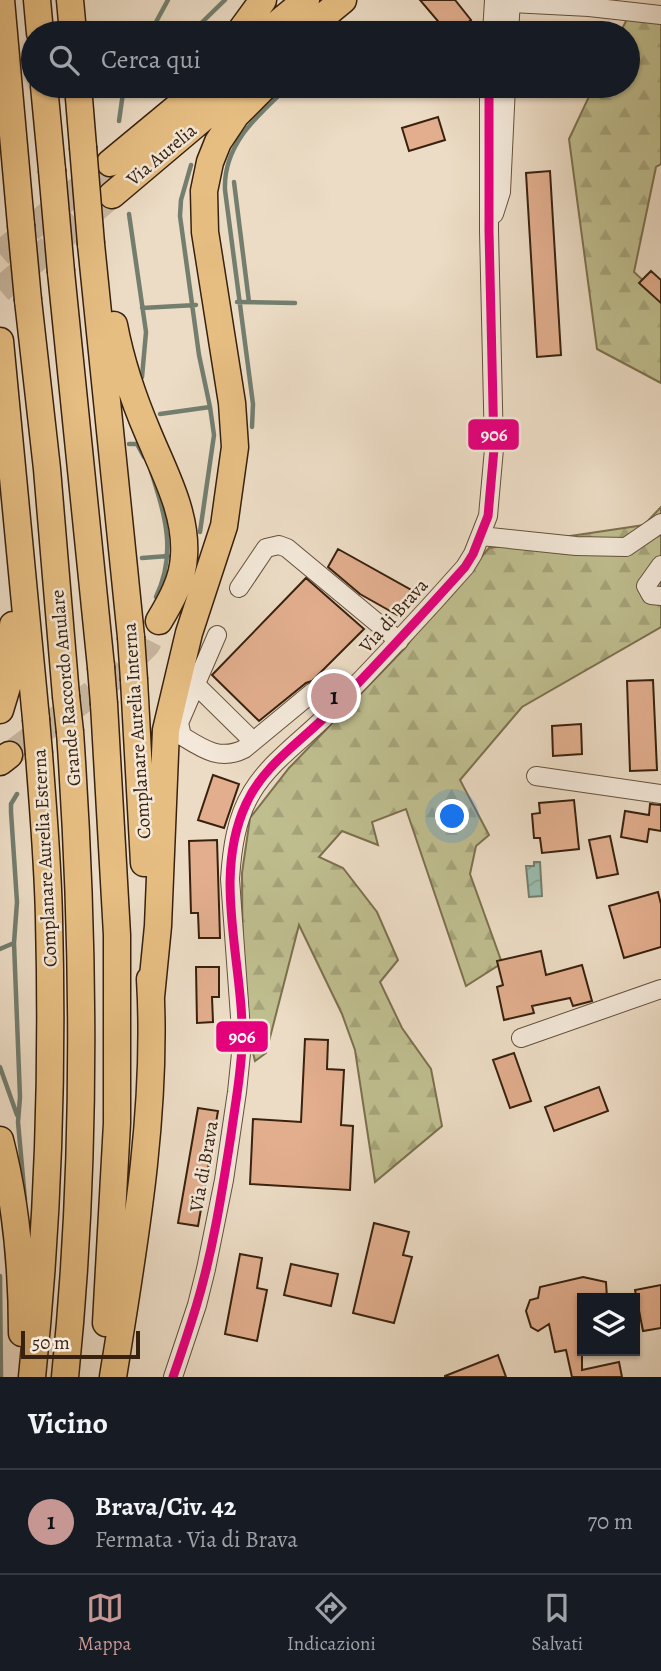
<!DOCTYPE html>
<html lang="it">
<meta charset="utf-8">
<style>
body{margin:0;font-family:Alegreya,serif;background:#20242c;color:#f1f3f6}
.controls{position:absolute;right:21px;bottom:21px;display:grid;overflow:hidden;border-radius:0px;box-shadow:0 2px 5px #0004}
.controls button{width:63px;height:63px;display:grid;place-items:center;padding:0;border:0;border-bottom:2px solid #363941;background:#171b24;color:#f1f3f6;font:35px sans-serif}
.scale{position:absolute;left:21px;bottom:18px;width:119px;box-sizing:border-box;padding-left:7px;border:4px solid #38210e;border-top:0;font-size:19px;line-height:24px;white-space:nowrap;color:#38210e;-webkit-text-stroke:5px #f3e8d9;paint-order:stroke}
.you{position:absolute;left:453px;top:817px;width:24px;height:24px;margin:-18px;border:5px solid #fff;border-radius:50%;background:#1a73e8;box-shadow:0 0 0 10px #1a73e833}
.badge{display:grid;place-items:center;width:46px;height:46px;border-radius:50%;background:#c59692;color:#111;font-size:23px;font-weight:700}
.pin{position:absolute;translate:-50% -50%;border:4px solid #fff;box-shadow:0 2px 7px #0006}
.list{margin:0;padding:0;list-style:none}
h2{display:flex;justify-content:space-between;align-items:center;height:91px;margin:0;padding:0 28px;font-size:30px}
h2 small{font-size:23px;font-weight:400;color:#9ea1a6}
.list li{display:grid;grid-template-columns:46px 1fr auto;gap:21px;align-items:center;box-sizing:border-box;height:105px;padding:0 28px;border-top:2px solid #363941}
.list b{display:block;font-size:26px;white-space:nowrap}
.list p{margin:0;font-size:23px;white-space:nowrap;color:#9ea1a6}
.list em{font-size:23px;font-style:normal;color:#9ea1a6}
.icon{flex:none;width:38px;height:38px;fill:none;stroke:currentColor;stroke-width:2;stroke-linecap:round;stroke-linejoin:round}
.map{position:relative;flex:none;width:661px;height:1377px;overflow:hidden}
.search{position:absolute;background:#171b24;box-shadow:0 2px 5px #0004;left:21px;right:21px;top:21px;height:77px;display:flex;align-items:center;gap:18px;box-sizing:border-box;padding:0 24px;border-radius:38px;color:#9ea1a6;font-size:26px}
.sheet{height:196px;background:#171b24}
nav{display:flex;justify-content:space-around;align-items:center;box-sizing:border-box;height:98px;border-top:2px solid #363941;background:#171b24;font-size:19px;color:#9ea1a6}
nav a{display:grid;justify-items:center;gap:4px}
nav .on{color:#c59692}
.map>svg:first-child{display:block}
.forest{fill:url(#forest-firs);stroke:#7c704e;stroke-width:2}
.water{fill:url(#water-waves);stroke:#737e6f;stroke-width:2}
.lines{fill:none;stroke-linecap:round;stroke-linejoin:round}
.stream{stroke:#737e6f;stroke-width:4.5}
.building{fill:#e2ae8e;stroke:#38210e;stroke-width:2}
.highway-tunnel{stroke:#c8b7a0;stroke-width:26;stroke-dasharray:26 13;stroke-linecap:butt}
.minor-casing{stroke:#65503c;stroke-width:20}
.highway-casing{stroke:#38210e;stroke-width:29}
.minor{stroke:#f3e8d9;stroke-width:18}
.highway{stroke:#e6be82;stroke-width:26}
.highway-bridge-casing{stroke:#38210e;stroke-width:29;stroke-linecap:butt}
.highway-bridge{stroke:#e6be82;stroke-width:26}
.bus-1-casing{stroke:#f3e8d9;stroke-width:14}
.bus-1{stroke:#e5007d;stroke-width:9}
.labels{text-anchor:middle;stroke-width:5;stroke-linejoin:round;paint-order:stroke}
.street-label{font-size:19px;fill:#38210e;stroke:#f3e8d9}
.line-badge{stroke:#f3e8d9;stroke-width:2.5}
.badge-label{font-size:19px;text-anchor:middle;font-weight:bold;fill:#fff}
</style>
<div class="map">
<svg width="661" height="1377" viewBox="0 0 661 1377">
<defs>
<pattern id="forest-firs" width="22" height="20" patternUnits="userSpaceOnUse" patternTransform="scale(1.75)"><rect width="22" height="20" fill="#bfbe8f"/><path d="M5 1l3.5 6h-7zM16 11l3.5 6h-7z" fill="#a5a37a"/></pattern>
<pattern id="water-waves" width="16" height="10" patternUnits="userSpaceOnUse" patternTransform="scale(1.75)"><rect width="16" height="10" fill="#9abcaf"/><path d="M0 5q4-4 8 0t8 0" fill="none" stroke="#85a195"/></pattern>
</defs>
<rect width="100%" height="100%" fill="#ecdcc5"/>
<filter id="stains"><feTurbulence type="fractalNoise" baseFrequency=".00286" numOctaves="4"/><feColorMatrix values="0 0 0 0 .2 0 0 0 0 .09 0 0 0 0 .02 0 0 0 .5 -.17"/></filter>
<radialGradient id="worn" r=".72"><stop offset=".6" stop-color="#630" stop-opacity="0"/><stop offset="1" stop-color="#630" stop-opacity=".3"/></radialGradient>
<path class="forest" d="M627 19 661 23V164L656 167 634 272 661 297V383L597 349 569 139 594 86H628V33H620Z
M661 507V627L522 707 460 780 489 835 476 846 470 874 502 963 466 986 406 809 372 822 378 845 342 831 319 857 343 868 377 912 398 960 380 982 402 1028 431 1069 442 1126 375 1182 355 1050 342 1014 299 925 266 1053 255 1061 243 1011 242 873 250 818 289 768 404 649 429 617 489 548 644 525Z"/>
<path class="water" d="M534 862H540L542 896 529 897 526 866H534Z"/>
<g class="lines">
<path class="stream" d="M150 33 168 0
M191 33 225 0
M119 121 124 86
M191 165 181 200 180 216 199 355 210 407 214 435 200 532
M234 182 249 302
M129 214 146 332 142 377
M237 302 295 303
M142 308 196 305
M160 414 210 407
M252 427 253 404 225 190C223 144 258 115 289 86
M129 444H137L144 457
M151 471C165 515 177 553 156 597
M142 558 168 556
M17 794 11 804V812L17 902 14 943 20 1097 18 1122 25 1200
M0 949 14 943
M0 1067 17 1115
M0 1276 1 1377"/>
</g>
<path class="building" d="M420 0H455L471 20 455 33H448Z
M438 117 445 140 409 151 402 128Z
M550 171 561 355 537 357 526 173Z
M651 271 661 280V303L639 283Z
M338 549 413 591 399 616 360 594 328 567Z
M306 578 364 629 312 681 306 683 259 721 212 675Z
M653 680 657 770 630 771 627 681Z
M581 724 582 754 553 756 552 726Z
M213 775 239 784 224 828 198 820Z
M574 800 579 849 542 853 540 838H534L532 814 540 813 539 803Z
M650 804 661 805V831L649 829 647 842 621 837 625 811 649 815Z
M610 836 618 874 597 878 589 840Z
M217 840 220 938H199L198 913H191L189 841Z
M658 892 661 904V947L624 958 609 906Z
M541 951 546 975 582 965 592 1001 573 1006 570 998 532 1006 534 1013 504 1020 497 987 503 985 497 961Z
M196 967H219V997H212L213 1022 197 1023Z
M305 1039 328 1040 327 1069 344 1070 341 1125 353 1126 350 1190 250 1184 253 1119 301 1122Z
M514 1053 531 1101 510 1108 493 1060Z
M599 1087 608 1111 554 1131 545 1107Z
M198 1108 218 1111 198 1226 178 1223Z
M374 1223 409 1232 403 1255 412 1257 394 1323 353 1313Z
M240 1254 262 1258 257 1288 267 1290 257 1341 225 1334Z
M291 1264 338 1274 331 1306 284 1295Z
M583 1277 606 1282 607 1298H582V1370L619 1362 622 1377H572L566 1350 555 1352 549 1324 538 1331 531 1327 526 1311 530 1300 538 1298 540 1287Z
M661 1285V1328L643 1331 635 1290Z
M498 1355 506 1377H445V1376Z"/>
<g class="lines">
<path class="highway-tunnel" d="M0 254 110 163
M0 290 112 195
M9 755 113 678 147 645 159 621"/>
<defs>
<path id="minor" d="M511 3 589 7 661 15
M492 33 494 0
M509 33 511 0
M494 214 501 192 506 86
M481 536 576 546 626 547 661 523
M661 565 646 586 651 595 661 596
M239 588 266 548 279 545 287 548 399 641
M217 635 179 723 182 736C203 749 220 761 244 749L313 692
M195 684 253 741
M536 776 661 794
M521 1038 661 989
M173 1377 197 1305 206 1269 224 1180 237 1092 242 1044 230 879C232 849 236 818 252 792 270 762 302 740 326 716 374 667 420 618 465 567L473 554 488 516 494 449 489 231V86"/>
<path id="highway" d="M1 0 21 225
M37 0 40 33
M70 0 73 33
M239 33 263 0
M266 33 306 0
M303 33 343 0
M44 86 52 170
M78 86 83 147
M110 163 203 86
M112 195 241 86
M91 244 131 637
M61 272 101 667
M28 300 47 469 66 696
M114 325C121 362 133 398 148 433 164 472 187 513 184 556 183 580 171 601 159 621
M0 341 36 719
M134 680 144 863
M104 704 117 935V1123L106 1323
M0 710 13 667V625
M0 762 9 755
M151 997 158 926 166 730 189 633 224 526 235 447 232 403 205 232 204 191 210 162 218 142 236 115 265 86
M0 1140C16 1202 22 1269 22 1333
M32 1377C48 1225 53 1072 49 919 48 864 43 809 39 754
M65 1377C87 1162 85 947 70 732
M113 1377C134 1246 158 1112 150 979"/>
</defs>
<use href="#minor" class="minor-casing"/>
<use href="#highway" class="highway-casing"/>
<use href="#minor" class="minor"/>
<use href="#highway" class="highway"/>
<defs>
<path id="highway-bridge" d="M83 147 91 244
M52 170 61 272
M21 225 28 300
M131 637 134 680
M101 667 104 704
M66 696 70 732
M36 719 39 754"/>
</defs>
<use href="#highway-bridge" class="highway-bridge-casing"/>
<use href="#highway-bridge" class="highway-bridge"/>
<defs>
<path id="bus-1" d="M173 1377C181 1354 189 1330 196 1307 213 1251 222 1192 231 1135 235 1105 241 1075 242 1045 245 967 211 879 246 804 263 766 299 743 328 714 375 667 420 617 465 567L473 554 488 516 494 449 489 231V86"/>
</defs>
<use href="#bus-1" class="bus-1-casing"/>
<use href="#bus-1" class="bus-1"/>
</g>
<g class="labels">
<g class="street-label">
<text transform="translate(161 154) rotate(-40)" y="7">Via Aurelia</text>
<text transform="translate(393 615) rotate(-48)" y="7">Via di Brava</text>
<text transform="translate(65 688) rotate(-95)" y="7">Grande Raccordo Anulare</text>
<text transform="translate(136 731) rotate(-94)" y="7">Complanare Aurelia Interna</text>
<text transform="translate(44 858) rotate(-93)" y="7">Complanare Aurelia Esterna</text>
<text transform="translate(203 1166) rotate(-80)" y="7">Via di Brava</text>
</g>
</g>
<g class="line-badge">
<rect x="467" y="418" width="53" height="33" rx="7" fill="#e5007d"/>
<rect x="215" y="1020" width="54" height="33" rx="7" fill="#e5007d"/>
</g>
<g class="badge-label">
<text x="494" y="441">906</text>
<text x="242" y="1043">906</text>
</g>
<rect width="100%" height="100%" filter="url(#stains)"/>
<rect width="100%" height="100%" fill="url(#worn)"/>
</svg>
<div class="controls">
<button><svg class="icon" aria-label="layers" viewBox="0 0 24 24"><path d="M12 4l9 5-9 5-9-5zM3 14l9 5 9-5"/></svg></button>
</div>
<div class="scale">50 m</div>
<div class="you"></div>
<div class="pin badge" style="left:334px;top:696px">1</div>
<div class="search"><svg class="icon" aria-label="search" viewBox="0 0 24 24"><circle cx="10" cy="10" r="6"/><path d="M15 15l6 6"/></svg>Cerca qui</div>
</div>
<section class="sheet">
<h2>Vicino<small></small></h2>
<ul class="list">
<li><span class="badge">1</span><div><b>Brava/Civ. 42</b><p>Fermata · Via di Brava</p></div><em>70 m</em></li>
</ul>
</section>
<nav>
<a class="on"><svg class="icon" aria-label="map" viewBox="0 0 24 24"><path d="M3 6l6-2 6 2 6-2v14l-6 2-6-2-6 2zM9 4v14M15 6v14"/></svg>Mappa</a>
<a><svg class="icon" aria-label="directions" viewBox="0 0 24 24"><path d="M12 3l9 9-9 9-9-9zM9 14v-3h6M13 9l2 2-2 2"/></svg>Indicazioni</a>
<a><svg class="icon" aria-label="saved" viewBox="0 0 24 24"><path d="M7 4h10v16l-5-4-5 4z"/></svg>Salvati</a>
</nav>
